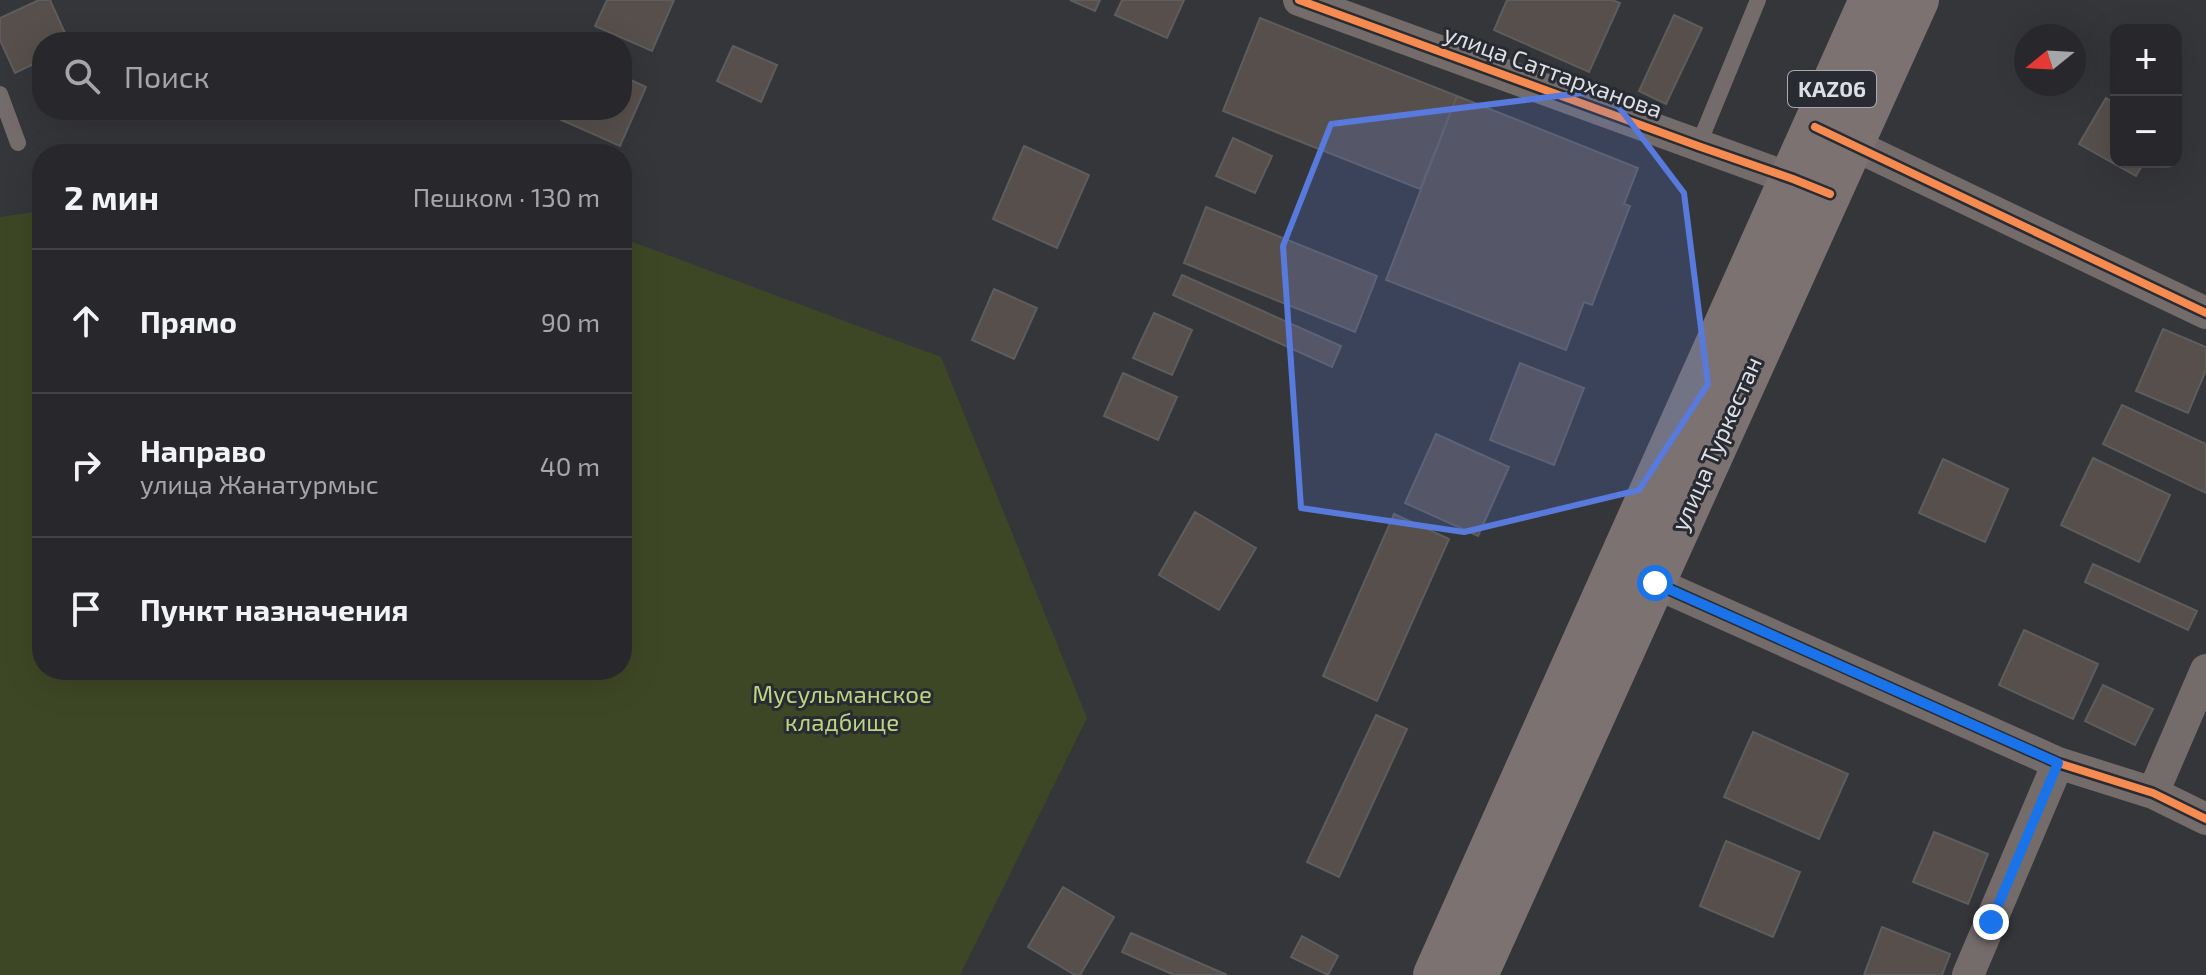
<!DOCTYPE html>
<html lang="ru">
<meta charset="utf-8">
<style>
body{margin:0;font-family:"Exo 2",sans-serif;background:#303034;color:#f1f3f6}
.controls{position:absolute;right:24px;top:24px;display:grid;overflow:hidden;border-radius:16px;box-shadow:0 8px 32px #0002}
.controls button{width:72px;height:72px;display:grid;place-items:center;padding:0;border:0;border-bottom:2px solid #444448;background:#28282c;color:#f1f3f6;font:40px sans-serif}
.compass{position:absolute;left:2014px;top:24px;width:72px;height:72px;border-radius:50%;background:#28282c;box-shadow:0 8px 32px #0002;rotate:252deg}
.stop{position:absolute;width:24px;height:24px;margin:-18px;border:6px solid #1a73e8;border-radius:50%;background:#fff}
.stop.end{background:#1a73e8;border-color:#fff;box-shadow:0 2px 8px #0008}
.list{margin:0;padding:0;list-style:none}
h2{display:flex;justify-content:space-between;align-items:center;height:104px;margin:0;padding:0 32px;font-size:34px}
h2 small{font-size:26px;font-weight:400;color:#a5a6a9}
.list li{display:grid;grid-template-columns:52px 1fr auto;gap:24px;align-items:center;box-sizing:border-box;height:144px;padding:0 32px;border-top:2px solid #444448}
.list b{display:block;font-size:30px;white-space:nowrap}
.list p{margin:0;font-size:26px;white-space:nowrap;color:#a5a6a9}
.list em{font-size:26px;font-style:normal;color:#a5a6a9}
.icon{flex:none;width:44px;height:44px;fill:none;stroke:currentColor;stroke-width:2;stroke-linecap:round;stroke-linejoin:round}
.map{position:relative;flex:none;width:2206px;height:975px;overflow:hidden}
.search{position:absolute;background:#28282c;box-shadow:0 8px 32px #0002;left:32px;top:32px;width:600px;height:88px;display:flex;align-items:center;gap:20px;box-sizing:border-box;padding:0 28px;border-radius:32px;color:#a5a6a9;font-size:30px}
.panel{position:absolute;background:#28282c;box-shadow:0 8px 32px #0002;left:32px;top:144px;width:600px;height:536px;border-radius:32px}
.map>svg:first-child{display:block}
.green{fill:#3e4725}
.building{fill:#564f4b;stroke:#5e5d5e;stroke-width:2}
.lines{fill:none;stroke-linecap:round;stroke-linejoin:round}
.lane{stroke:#746c6a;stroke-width:16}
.street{stroke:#746c6a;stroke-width:32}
.highway{stroke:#7b7271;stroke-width:44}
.cycleway-casing{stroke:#282b32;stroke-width:13}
.cycleway{stroke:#f68b52;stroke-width:8}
.route{stroke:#1a73e8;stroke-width:10}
.marked{fill:#577adc;fill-opacity:0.2;stroke:#577adc;stroke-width:6;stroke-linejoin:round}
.labels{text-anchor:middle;stroke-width:6;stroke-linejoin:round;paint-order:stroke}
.shield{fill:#282b32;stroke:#a7a9af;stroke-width:2}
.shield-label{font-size:22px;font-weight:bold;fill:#dddfe4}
.street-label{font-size:24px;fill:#dddfe4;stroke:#282b32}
.park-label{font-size:24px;fill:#bdd581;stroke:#282b32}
</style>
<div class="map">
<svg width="2206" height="975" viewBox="0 0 2206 975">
<rect width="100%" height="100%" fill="#35363a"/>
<path class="green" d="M42 211V670H622V238L941 357 1087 718 960 975H0V217Z"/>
<path class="building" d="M39 0H50L69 42H42V60L15 73 0 40V18Z
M607 0H674L652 51 595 26Z
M1070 0H1100L1095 11Z
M1122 0H1184L1167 38 1115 15Z
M1507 0H1612L1620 3 1589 72 1494 30Z
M1674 15 1702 28 1666 104 1639 91Z
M1260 18 1457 96 1420 189 1223 111Z
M733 46 777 65 761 102 717 81Z
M622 76 646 87 620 146 539 110H622Z
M1457 96 1638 168 1624 204 1630 206 1592 305 1584 302 1566 350 1386 280Z
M2106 98 2116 104V162H2144L2136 176 2079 144Z
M1233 138 1272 156 1255 193 1216 176Z
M1024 146 1089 175 1057 248 993 219Z
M1206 207 1377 276 1355 332 1184 263Z
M1182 275 1341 346 1332 367 1173 295Z
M994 289 1037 308 1014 359 972 340Z
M1154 313 1192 330 1172 375 1133 358Z
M2163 329 2206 347V370L2188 413 2136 391Z
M1520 363 1584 388 1554 465 1490 440Z
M1123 373 1177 397 1158 440 1104 416Z
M2122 405 2206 444V493L2103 444Z
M1436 434 1509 467 1478 536 1405 503Z
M2093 458 2170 495 2139 562 2061 525Z
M1943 459 2008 489 1985 542 1919 513Z
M1195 512 1256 548 1219 610 1159 575Z
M1394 514 1449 539 1377 701 1323 676Z
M2093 564 2197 611 2188 630 2085 582Z
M2024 630 2098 664 2073 719 1999 685Z
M2103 685 2153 709 2135 745 2085 721Z
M1376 715 1407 729 1339 877 1307 862Z
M1753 732 1848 774 1819 839 1724 797Z
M1934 832 1988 854 1968 904 1913 882Z
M1726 841 1800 872 1773 937 1700 906Z
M1063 887 1114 917 1080 975H1075L1028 947Z
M1882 927 1950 954 1942 975H1864Z
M1131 933 1227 975H1174L1122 952Z
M1302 936 1338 956 1328 975 1291 957Z"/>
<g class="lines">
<path class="lane" d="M0 94 18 143
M1698 146 1758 0"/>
<path class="street" d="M1299 0 1811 186
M1833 135 2206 313
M1655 583 2058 763 2153 793 2206 819
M2153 793 2206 670
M1968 975 2058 763"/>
<path class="highway" d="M1435 975 1871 0
M1476 975 1917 0"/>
<defs>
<path id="cycleway" d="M1299 0 1698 146 1793 179 1830 194
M1815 127 2206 313
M1655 583 2058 763 2153 793 2206 819"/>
</defs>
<use href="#cycleway" class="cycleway-casing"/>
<use href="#cycleway" class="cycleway"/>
</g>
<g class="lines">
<path class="route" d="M1655 583 2058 763 1991 922"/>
</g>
<path class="marked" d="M1606 90 1684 193 1708 384 1639 490 1464 532 1301 508 1283 246 1331 124Z"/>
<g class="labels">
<rect class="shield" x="1788" y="71" width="88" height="36" rx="6"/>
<g class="shield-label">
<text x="1832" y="97">KАZ06</text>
</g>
<g class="street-label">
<text transform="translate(1553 72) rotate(20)" y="8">улица Саттарханова</text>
<text transform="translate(1717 444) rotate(-66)" y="8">улица Туркестан</text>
</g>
<g class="park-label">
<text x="842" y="703">Мусульманское<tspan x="842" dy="28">кладбище</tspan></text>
</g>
</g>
</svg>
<div class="controls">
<button>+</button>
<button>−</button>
</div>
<svg class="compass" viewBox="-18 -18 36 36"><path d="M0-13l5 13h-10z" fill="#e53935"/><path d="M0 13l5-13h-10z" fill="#a5a6a9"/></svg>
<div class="stop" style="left:1655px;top:583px"></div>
<div class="stop end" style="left:1991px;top:922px"></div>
<div class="search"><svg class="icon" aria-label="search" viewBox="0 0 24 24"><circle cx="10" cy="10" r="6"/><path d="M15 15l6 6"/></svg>Поиск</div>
<section class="panel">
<h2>2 мин<small>Пешком · 130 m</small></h2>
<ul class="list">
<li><svg class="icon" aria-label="ahead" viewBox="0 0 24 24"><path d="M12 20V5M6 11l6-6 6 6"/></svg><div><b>Прямо</b></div><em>90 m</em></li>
<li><svg class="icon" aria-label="right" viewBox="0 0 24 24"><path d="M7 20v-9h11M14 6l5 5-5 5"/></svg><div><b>Направо</b><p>улица Жанатурмыс</p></div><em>40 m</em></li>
<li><svg class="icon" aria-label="arrive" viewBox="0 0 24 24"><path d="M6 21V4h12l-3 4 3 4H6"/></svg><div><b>Пункт назначения</b></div></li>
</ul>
</section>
</div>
